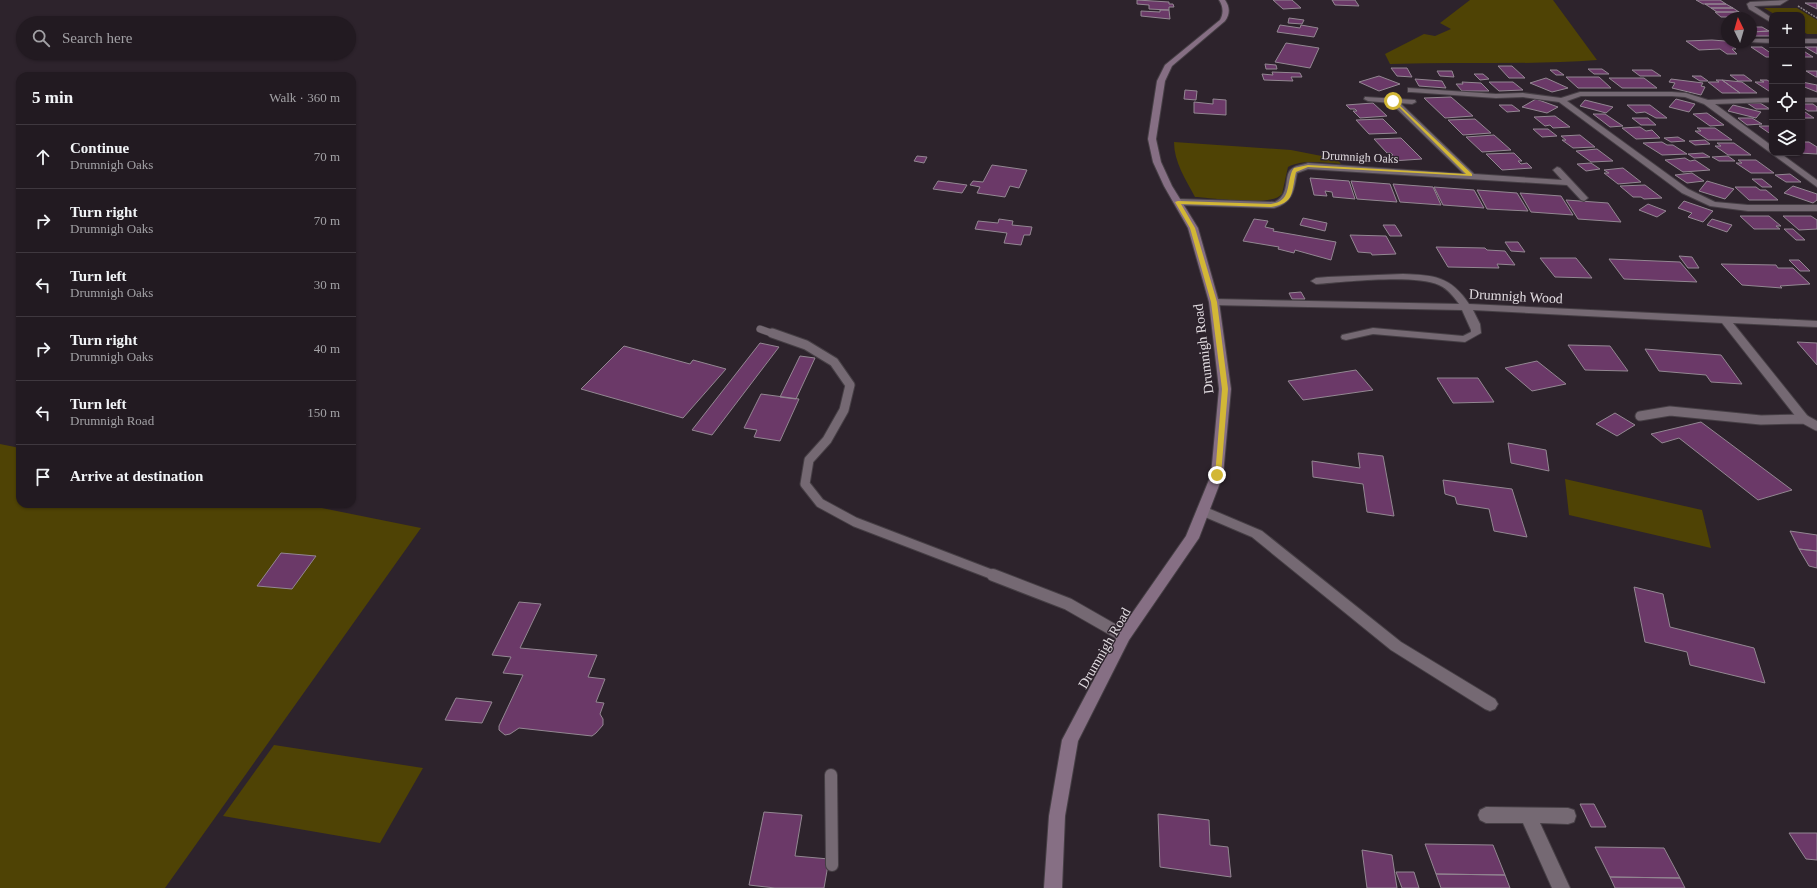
<!DOCTYPE html>
<meta charset="utf-8">
<style>
body{margin:0;font-family:Georgia,serif;background:#2e272e;color:#f1f3f6}
.controls{position:absolute;right:12px;top:12px;display:grid;overflow:hidden;border-radius:8px;box-shadow:0 1px 3px #0004}
.controls button{width:36px;height:36px;display:grid;place-items:center;padding:0;border:0;border-bottom:1px solid #3f383f;background:#221a21;color:#f1f3f6;font:20px sans-serif}
.compass{position:absolute;left:1721px;top:12px;width:36px;height:36px;border-radius:50%;background:#221a21;box-shadow:0 1px 3px #0004;rotate:355deg}
.stop{position:absolute;width:12px;height:12px;margin:-9px;border:3px solid #d2b736;border-radius:50%;background:#fff}
.stop.end{background:#d2b736;border-color:#fff;box-shadow:0 1px 4px #0008}
.list{margin:0;padding:0;list-style:none}
h2{display:flex;justify-content:space-between;align-items:center;height:52px;margin:0;padding:0 16px;font-size:17px}
h2 small{font-size:13px;font-weight:400;color:#a2a1a5}
.list li{display:grid;grid-template-columns:26px 1fr auto;gap:12px;align-items:center;box-sizing:border-box;height:64px;padding:0 16px;border-top:1px solid #3f383f}
.list b{display:block;font-size:15px;white-space:nowrap}
.list p{margin:0;font-size:13px;white-space:nowrap;color:#a2a1a5}
.list em{font-size:13px;font-style:normal;color:#a2a1a5}
.icon{flex:none;width:22px;height:22px;fill:none;stroke:currentColor;stroke-width:2;stroke-linecap:round;stroke-linejoin:round}
.map{position:relative;flex:none;width:1817px;height:888px;overflow:hidden}
.search{position:absolute;background:#221a21;box-shadow:0 1px 3px #0004;left:16px;top:16px;width:340px;height:44px;display:flex;align-items:center;gap:10px;box-sizing:border-box;padding:0 14px;border-radius:22px;color:#a2a1a5;font-size:15px}
.panel{position:absolute;background:#221a21;box-shadow:0 1px 3px #0004;left:16px;top:72px;width:340px;height:436px;border-radius:12px}
.map>svg:first-child{display:block}
.green{fill:#4f4305}
.building{fill:#6b3968;stroke:#938792}
.lines{fill:none;stroke-linecap:round;stroke-linejoin:round}
.lane-far2-casing{stroke:#463f45;stroke-width:8}
.lane-far1-casing{stroke:#463f45;stroke-width:11}
.lane-casing{stroke:#463f45;stroke-width:14}
.street-casing{stroke:#463f45;stroke-width:2}
.secondary-casing{stroke:#463f45;stroke-width:2}
.path{stroke:#8c848b;stroke-width:1.5;stroke-dasharray:2 1;stroke-linecap:butt}
.lane-far2{stroke:#756973;stroke-width:7}
.lane-far1{stroke:#756973;stroke-width:9}
.lane{stroke:#756973;stroke-width:12}
.street{fill:#756973;fill-rule:evenodd}
.secondary{fill:#866f84;fill-rule:evenodd}
.route{fill:#d2b736}
.labels{text-anchor:middle;stroke-width:3;stroke-linejoin:round;paint-order:stroke}
.far-street-label{font-size:12px;fill:#e2dce1;stroke:#2d232c}
.street-label{font-size:14px;fill:#e2dce1;stroke:#2d232c}
</style>
<div class="map">
<svg width="1817" height="888" viewBox="0 0 1817 888">
<rect width="100%" height="100%" fill="#2d232c"/>
<path class="green" d="M1470 0H1553L1597 60C1528 65 1459 62 1390 64L1385 54 1424 34 1435 36 1451 29 1440 23Z
M1764 8H1797L1817 20V34H1807L1802 31V15H1776Z
M1174 142 1291 150 1337 159 1341 164C1323 163 1304 159 1288 167L1282 194C1272 207 1213 198 1195 197 1186 180 1174 162 1174 142Z
M0 444 20 448V504H302L421 528 165 888H0Z
M1565 479 1702 510 1711 548 1569 515Z
M274 745 423 768 380 843 223 816Z"/>
<path class="building" d="M1137 0 1169 2V4H1173L1174 7H1169V10L1149 9V5L1137 4Z
M1273 0H1292L1301 8 1283 9Z
M1332 0H1355L1359 6 1335 5Z
M1696 0H1720L1726 4H1703Z
M1805 3H1817V9Z
M1705 4H1726L1733 8H1711Z
M1711 8H1733L1739 12H1717Z
M1160 10H1169L1170 19 1141 16V11L1160 12Z
M1715 12H1739L1746 17H1721Z
M1289 18 1304 20 1302 24 1288 23Z
M1280 25 1300 28 1301 25 1318 28 1314 37 1277 32Z
M1751 27H1762L1769 31 1751 32Z
M1769 31 1772 33V36H1754L1751 34V32Z
M1712 40 1725 41 1736 49H1732L1737 54H1727L1720 49 1699 50 1686 41Z
M1286 43 1319 48 1310 68 1275 62Z
M1751 47H1762L1772 54V57H1766Z
M1805 47H1817V54Z
M1802 50 1813 57H1802Z
M1265 64 1276 65 1277 69H1266Z
M1498 66H1512L1525 78H1509Z
M1391 68H1407L1412 77 1397 76Z
M1588 69H1602L1609 74H1594Z
M1550 70H1557L1564 75H1556Z
M1632 70H1652L1661 76H1640Z
M1437 71H1452L1454 77 1440 76Z
M1806 71H1817V77H1816Z
M1272 72 1300 73 1302 77H1291L1293 81 1264 80 1262 74 1273 75Z
M1474 74H1483L1489 79 1480 80Z
M1730 75H1744L1752 81H1738Z
M1379 76 1400 84 1379 91 1359 82Z
M1692 76H1701L1708 81H1700Z
M1566 77H1599L1611 88H1578Z
M1546 78 1568 88 1552 92 1530 83Z
M1609 78H1644L1657 88H1622Z
M1415 79 1442 81 1446 88 1419 86Z
M1671 79 1703 83 1701 86 1705 87 1701 95 1672 88 1675 83 1669 82Z
M1716 80H1722L1740 93H1722L1708 82H1719Z
M1722 80 1742 82 1757 93H1740Z
M1760 80H1767L1772 83V93L1755 82H1764Z
M1462 82 1481 83 1489 91H1462L1456 84H1463Z
M1489 82H1513L1523 90 1499 91Z
M1802 82 1817 85V92L1802 86Z
M1185 90 1197 91 1196 100 1184 99Z
M1451 97 1473 116 1445 118 1424 98Z
M1213 99 1226 100V115L1194 113V102L1213 104Z
M1536 99 1558 107 1547 113 1522 107Z
M1676 99 1695 104 1689 112 1669 107Z
M1585 100 1613 107 1606 113 1580 106Z
M1373 103 1387 116 1360 118 1353 111H1357L1355 109H1350L1346 105Z
M1747 103H1760L1770 109H1756Z
M1802 104H1813L1817 107V111H1808L1802 107Z
M1499 105H1512L1520 111 1507 112Z
M1627 105H1650L1667 118H1656L1645 112 1636 113Z
M1733 105 1761 112 1756 118 1728 111Z
M1802 110 1814 118H1802Z
M1707 113 1724 125 1710 126 1693 114Z
M1593 114H1605L1623 126 1610 127Z
M1555 116 1570 127 1553 128 1550 125 1545 126 1534 117Z
M1632 118H1648L1656 125H1641Z
M1738 118H1752L1762 124 1747 125Z
M1383 119 1397 133 1369 134 1356 120Z
M1475 119 1491 133 1463 135 1448 120Z
M1759 126H1772V135Z
M1640 127 1646 131 1652 130 1660 138 1636 139 1622 128Z
M1697 128H1715L1732 140H1708L1695 131H1701Z
M1533 129H1548L1557 136 1542 137Z
M1494 135 1511 150 1482 152 1466 137Z
M1580 135 1595 147 1573 148 1562 140H1566L1561 136Z
M1678 137 1685 141 1671 142 1664 138Z
M1401 138 1422 159 1392 161 1388 156 1393 155 1391 153H1387L1374 139Z
M1705 140 1710 144 1695 145 1689 141Z
M1662 142 1667 145H1673L1687 154 1662 155 1643 143Z
M1802 142H1809L1817 147V154L1799 153H1802Z
M1717 143H1734L1751 155H1728L1715 146H1721Z
M1597 149 1613 161 1591 162 1576 151Z
M1514 153 1522 161H1518L1521 164 1527 163 1532 168 1502 170 1486 154Z
M1703 153 1710 157 1694 158 1688 154Z
M917 156 927 157 924 163 914 161Z
M1728 156 1735 161H1719L1712 157Z
M1685 158 1690 161 1695 160 1710 170 1683 172 1665 160Z
M1738 160H1756L1774 173H1751L1736 163H1742Z
M1591 163 1600 169 1586 171 1577 164Z
M992 165 1027 170 1019 188 1010 186 1005 197 977 193 980 187 970 185 973 181 983 182Z
M1623 168 1641 182 1618 184 1604 173H1609L1604 170Z
M1692 173 1704 181 1687 183 1675 175Z
M1790 174 1801 182H1786L1775 175Z
M1310 178 1349 181 1355 199 1333 197 1332 192 1325 191 1327 196 1314 195Z
M1752 179H1762L1772 187H1762Z
M938 181 967 185 962 193 933 189Z
M1351 181 1390 184 1397 202 1357 199Z
M1707 181 1734 189 1725 199 1699 191Z
M1393 184 1433 187 1441 205 1400 202Z
M1645 185 1662 198 1644 199 1641 197H1633L1620 186Z
M1793 186 1817 194V200L1813 203 1784 193Z
M1434 187 1474 190 1484 208 1443 205Z
M1735 187H1756L1760 190H1766L1778 200H1749Z
M1477 190 1517 193 1528 211 1487 209Z
M1520 193 1561 196 1573 215 1531 212Z
M1566 200 1608 203 1621 222 1578 219Z
M1684 201 1713 211 1703 222 1688 217 1692 213 1678 208Z
M1648 204 1666 211 1657 217 1639 210Z
M1740 216H1769L1781 226H1776L1780 229H1754Z
M1783 216H1811L1817 220V229L1799 230Z
M1303 218 1327 223 1325 231 1300 225Z
M999 219 1013 221 1012 225 1032 227 1030 235H1024L1021 245 1004 243 1007 233 975 229 978 221 998 223Z
M1254 219 1268 221 1265 227 1274 229 1273 231 1336 242 1331 260 1295 250 1294 253 1278 249 1279 247 1243 241Z
M1712 219 1732 225 1727 232 1707 225Z
M1383 225H1395L1402 236H1390Z
M1784 229H1793L1805 240H1796Z
M1350 235 1386 236 1396 254 1372 255 1371 253 1358 252Z
M1505 242H1518L1525 252 1511 251Z
M1436 247 1485 248 1487 250 1505 251 1515 265 1497 264 1499 268 1448 267Z
M1679 256 1692 257 1699 268H1688Z
M1540 258H1576L1592 278 1555 277Z
M1609 259 1680 262 1697 282 1624 279Z
M1789 260H1799L1810 271H1800Z
M1721 264 1776 265 1778 268H1793L1810 284 1780 286 1782 288 1742 285Z
M1301 292 1305 299H1292L1289 293Z
M1797 342 1817 343V365Z
M760 343 779 347 712 435 692 430Z
M1568 345 1610 346 1628 371 1585 370Z
M624 346 690 364 693 360 726 369 683 418 581 389Z
M1645 349 1721 355 1742 384 1711 382 1706 375 1659 371Z
M800 356 815 358 796 399 780 397Z
M1537 361 1566 384 1532 391 1505 368Z
M1356 370 1373 390 1303 400 1288 381Z
M1437 378H1478L1494 402 1453 403Z
M761 394 799 399 780 441 754 437 757 430 744 428Z
M1615 413 1635 425 1617 436 1596 424Z
M1701 422 1792 490 1758 500 1679 438 1662 443 1651 434Z
M1508 443 1546 450 1549 471 1511 463Z
M1358 453 1383 456 1394 516 1367 512 1363 484 1313 477 1312 461 1360 468Z
M1443 480 1512 489 1527 537 1494 531 1489 509 1457 504 1455 497 1445 494Z
M1790 531 1817 535V551L1799 549Z
M1799 549 1817 551V568L1809 566Z
M281 553 316 556 292 589 257 586Z
M1634 587 1663 594 1670 627 1754 648 1765 683 1690 665 1687 652 1645 642Z
M519 602 541 604 520 648 597 655 588 677 605 679 596 702 604 703 600 714 603 719V725L596 733 592 736 519 728 510 734 505 735 499 730V726L523 675 503 673 511 657 492 655Z
M456 698 492 702 482 723 445 720Z
M1580 804H1594L1606 827H1591Z
M764 812 802 815 795 856 829 859 824 888H775L749 885Z
M1158 814 1209 820 1210 845 1228 847 1231 877 1160 867Z
M1789 833H1817V860L1806 859Z
M1425 844 1493 845 1505 875 1436 874Z
M1595 847 1664 848 1680 878 1610 877Z
M1362 850 1392 855 1397 888H1367Z
M1396 872H1414L1419 888H1402Z
M1436 874 1505 875 1510 888H1441Z
M1610 877 1680 878 1685 888H1615Z"/>
<g class="lines">
<defs>
<path id="lane-far2" d="M760 329 774 334"/>
<path id="lane-far1" d="M772 333 806 345 834 362 850 385 844 410 827 440 809 460 805 484 820 503 855 522 996 576
M1640 416 1670 411 1761 420 1804 419 1817 426"/>
<path id="lane" d="M993 575 1068 604 1124 636
M831 775 832 865"/>
<path id="street" d="M1788 0 1780 5 1754 6 1772 18V23L1749 9 1747 4 1750 2Z
M1751 39H1772V43L1749 42H1751Z
M1802 39H1817V43H1802Z
M1408 88 1496 94 1523 93 1561 98 1580 92H1672L1686 93 1708 100 1772 98V102L1715 104 1772 146V153H1780L1817 180V187L1704 104 1685 97 1672 96H1581L1567 101 1688 189 1715 202 1748 205H1817V211H1748L1710 206 1682 193 1559 102 1523 97 1496 98 1411 92H1408Z
M1365 97 1415 100 1416 102 1412 104 1400 103 1474 174 1562 180 1553 170 1557 167 1560 168 1588 198 1584 201 1581 200 1567 185 1308 169 1297 173C1294 190 1293 203 1274 208L1178 205 1174 202 1178 199 1275 202C1292 193 1282 174 1293 168 1297 165 1303 165 1308 163L1464 174 1391 103 1368 101 1364 99Z
M1802 98H1817V102H1802Z
M1403 274C1433 275 1451 276 1469 304L1817 321V327L1733 323 1810 419 1804 423 1800 422 1722 323 1473 310 1480 324 1481 333 1465 342 1373 334 1346 340 1342 339 1341 337 1342 335 1373 328 1463 336 1471 332V330L1462 310 1214 305 1209 302 1214 299 1459 304C1454 297 1447 288 1439 285 1415 274 1344 282 1316 284L1311 281 1316 278 1328 277Z
M1203 506 1262 531 1401 642 1495 699 1498 704 1495 709 1490 711 1485 709 1391 650 1252 537 1198 514 1197 511 1198 508Z
M1486 807 1568 808 1574 810 1576 816 1574 822 1568 824 1540 823 1570 888H1552L1523 823H1486L1480 820 1478 815 1480 810Z"/>
<path id="secondary" d="M1219 0H1225C1230 7 1230 14 1225 21L1172 66 1165 81 1156 139 1161 162 1172 186 1198 228 1219 302 1231 389 1223 475 1199 538 1129 640 1078 741 1065 816 1062 888H1044L1049 816 1062 740 1119 632 1186 536 1211 475 1219 389 1209 302 1188 228 1164 186 1153 162 1148 139 1157 81 1165 65 1220 20C1224 13 1223 6 1219 0Z"/>
</defs>
<use href="#lane-far2" class="lane-far2-casing"/>
<use href="#lane-far1" class="lane-far1-casing"/>
<use href="#lane" class="lane-casing"/>
<use href="#street" class="street-casing"/>
<use href="#secondary" class="secondary-casing"/>
<path class="path" d="M1798 6 1817 18"/>
<use href="#lane-far2" class="lane-far2"/>
<use href="#lane-far1" class="lane-far1"/>
<use href="#lane" class="lane"/>
<use href="#street" class="street"/>
<use href="#secondary" class="secondary"/>
</g>
<path class="route" d="M1392 100H1394L1472 174V176L1308 167 1296 172C1291 193 1295 203 1271 207L1181 204 1195 228 1217 302 1228 389 1221 475 1215 476 1222 389 1211 302 1190 228 1175 202 1178 201 1271 204C1291 201 1286 187 1292 171L1294 168 1308 165 1466 174Z"/>
<g class="labels">
<g class="far-street-label">
<text transform="translate(1360 157) rotate(3)" y="4">Drumnigh Oaks</text>
</g>
<g class="street-label">
<text transform="translate(1516 296) rotate(3)" y="5">Drumnigh Wood</text>
<text transform="translate(1203 349) rotate(-97)" y="5">Drumnigh Road</text>
<text transform="translate(1104 648) rotate(-60)" y="5">Drumnigh Road</text>
</g>
</g>
</svg>
<div class="controls">
<button>+</button>
<button>−</button>
<button><svg class="icon" aria-label="locate" viewBox="0 0 24 24"><circle cx="12" cy="12" r="6"/><path d="M12 2v4M12 18v4M2 12h4M18 12h4"/></svg></button>
<button><svg class="icon" aria-label="layers" viewBox="0 0 24 24"><path d="M12 4l9 5-9 5-9-5zM3 14l9 5 9-5"/></svg></button>
</div>
<svg class="compass" viewBox="-18 -18 36 36"><path d="M0-13l5 13h-10z" fill="#e53935"/><path d="M0 13l5-13h-10z" fill="#a2a1a5"/></svg>
<div class="stop" style="left:1393px;top:101px"></div>
<div class="stop end" style="left:1217px;top:475px"></div>
<div class="search"><svg class="icon" aria-label="search" viewBox="0 0 24 24"><circle cx="10" cy="10" r="6"/><path d="M15 15l6 6"/></svg>Search here</div>
<section class="panel">
<h2>5 min<small>Walk · 360 m</small></h2>
<ul class="list">
<li><svg class="icon" aria-label="ahead" viewBox="0 0 24 24"><path d="M12 20V5M6 11l6-6 6 6"/></svg><div><b>Continue</b><p>Drumnigh Oaks</p></div><em>70 m</em></li>
<li><svg class="icon" aria-label="right" viewBox="0 0 24 24"><path d="M7 20v-9h11M14 6l5 5-5 5"/></svg><div><b>Turn right</b><p>Drumnigh Oaks</p></div><em>70 m</em></li>
<li><svg class="icon" aria-label="left" viewBox="0 0 24 24"><path d="M17 20v-9H6M10 6l-5 5 5 5"/></svg><div><b>Turn left</b><p>Drumnigh Oaks</p></div><em>30 m</em></li>
<li><svg class="icon" aria-label="right" viewBox="0 0 24 24"><path d="M7 20v-9h11M14 6l5 5-5 5"/></svg><div><b>Turn right</b><p>Drumnigh Oaks</p></div><em>40 m</em></li>
<li><svg class="icon" aria-label="left" viewBox="0 0 24 24"><path d="M17 20v-9H6M10 6l-5 5 5 5"/></svg><div><b>Turn left</b><p>Drumnigh Road</p></div><em>150 m</em></li>
<li><svg class="icon" aria-label="arrive" viewBox="0 0 24 24"><path d="M6 21V4h12l-3 4 3 4H6"/></svg><div><b>Arrive at destination</b></div></li>
</ul>
</section>
</div>
